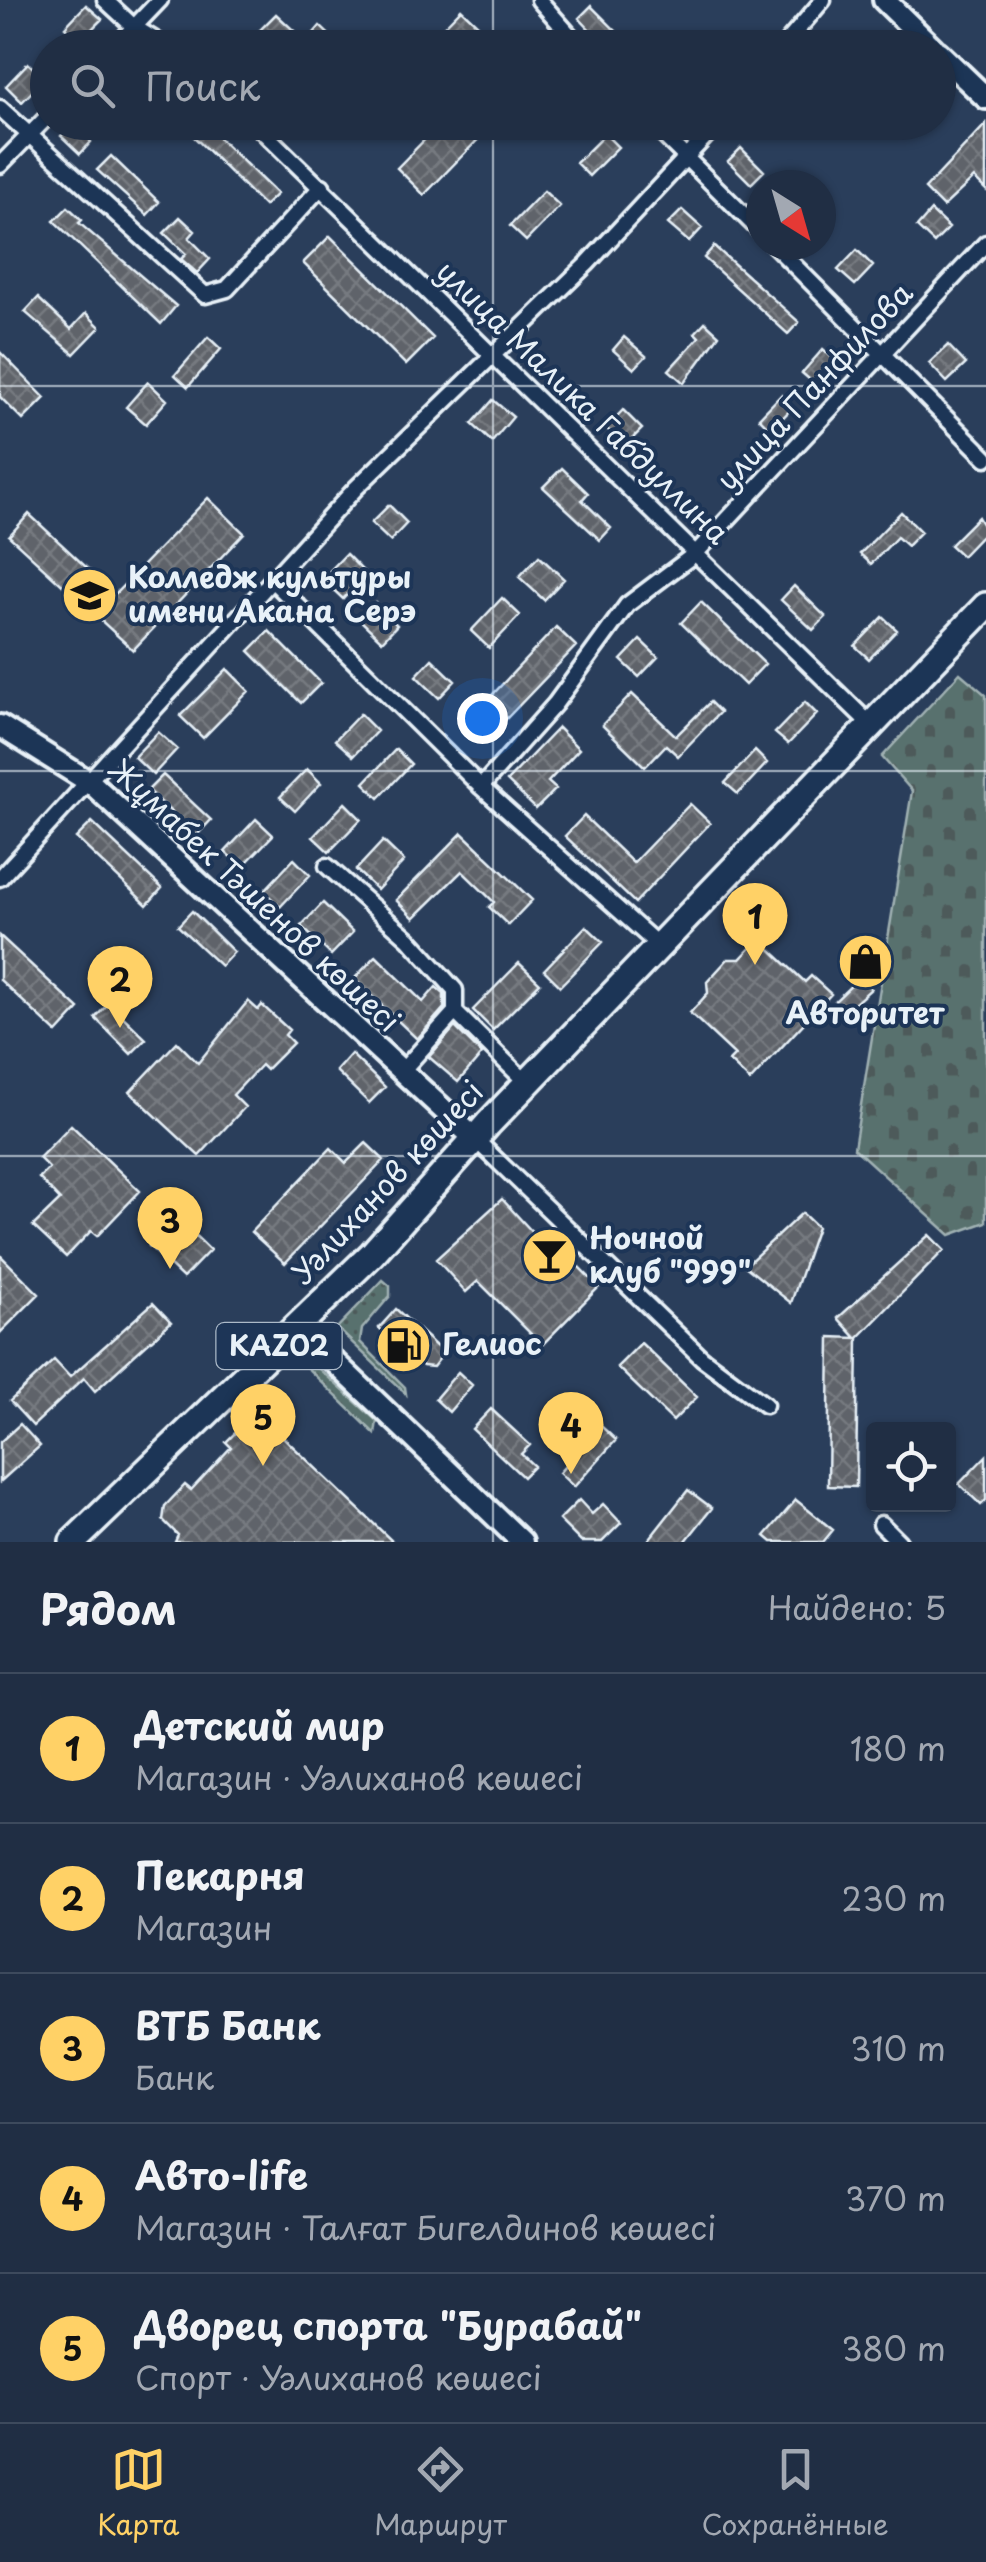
<!DOCTYPE html>
<html lang="ru">
<meta charset="utf-8">
<style>
body{margin:0;font-family:"Playpen Sans",sans-serif;background:#28364b;color:#f1f3f6}
.controls{position:absolute;right:30px;bottom:30px;display:grid;overflow:hidden;border-radius:10px;box-shadow:0 2px 8px #0004}
.controls button{width:90px;height:90px;display:grid;place-items:center;padding:0;border:0;border-bottom:2px solid #3d4a5d;background:#202e44;color:#f1f3f6;font:50px sans-serif}
.compass{position:absolute;left:746px;top:170px;width:90px;height:90px;border-radius:50%;background:#202e44;box-shadow:0 2px 8px #0004;rotate:143deg}
.you{position:absolute;left:482px;top:718px;width:35px;height:35px;margin:-25px;border:8px solid #fff;border-radius:50%;background:#1a73e8;box-shadow:0 0 0 15px #1a73e833}
.badge{display:grid;place-items:center;width:65px;height:65px;border-radius:50%;background:#ffd166;color:#111;font-size:32px;font-weight:700}
.pin{position:absolute;translate:-50% -82px;filter:drop-shadow(0 2px 5px #0008)}
.pin::after{content:'';position:absolute;top:52px;width:35px;height:30px;background:inherit;clip-path:polygon(0 0,100% 0,50% 100%)}
.list{margin:0;padding:0;list-style:none}
h2{display:flex;justify-content:space-between;align-items:center;height:130px;margin:0;padding:0 40px;font-size:42px}
h2 small{font-size:32px;font-weight:400;color:#a2a8b2}
.list li{display:grid;grid-template-columns:65px 1fr auto;gap:30px;align-items:center;box-sizing:border-box;height:150px;padding:0 40px;border-top:2px solid #3d4a5d}
.list b{display:block;font-size:38px;white-space:nowrap}
.list p{margin:0;font-size:32px;white-space:nowrap;color:#a2a8b2}
.list em{font-size:32px;font-style:normal;color:#a2a8b2}
.icon{flex:none;width:55px;height:55px;fill:none;stroke:currentColor;stroke-width:2;stroke-linecap:round;stroke-linejoin:round}
.map{position:relative;flex:none;width:986px;height:1542px;overflow:hidden}
.search{position:absolute;background:#202e44;box-shadow:0 2px 8px #0004;left:30px;right:30px;top:30px;height:110px;display:flex;align-items:center;gap:25px;box-sizing:border-box;padding:0 35px;border-radius:55px;color:#a2a8b2;font-size:38px}
.sheet{height:880px;background:#202e44}
nav{display:flex;justify-content:space-around;align-items:center;box-sizing:border-box;height:140px;border-top:2px solid #3d4a5d;background:#202e44;font-size:28px;color:#a2a8b2}
nav a{display:grid;justify-items:center;gap:5px}
nav .on{color:#ffd166}
.map>svg:first-child{display:block}
.green{fill:url(#green-dots);stroke:#a0b1b3;stroke-width:2.5}
.cemetery{fill:url(#cemetery-stones);stroke:#a0b1b3;stroke-width:2.5}
.building{fill:url(#building-cross-hatch);stroke:#e8f1f8;stroke-width:2.5}
.lines{fill:none;stroke-linecap:round;stroke-linejoin:round}
.street-casing{stroke:#e8f1f8;stroke-width:21}
.secondary-casing{stroke:#e8f1f8;stroke-width:28}
.highway-casing{stroke:#e8f1f8;stroke-width:32}
.street{stroke:#1d3557;stroke-width:14}
.secondary{stroke:#1d3557;stroke-width:20}
.highway{stroke:#1d3557;stroke-width:25}
.grid{fill:none;stroke:#e8f1f8;stroke-width:2.5;stroke-opacity:0.55}
.labels{text-anchor:middle;stroke-width:8;stroke-linejoin:round;paint-order:stroke}
.shield{fill:#1d3557;stroke:#abb9c8;stroke-width:2.5}
.shield-label{font-size:28px;font-weight:bold;fill:#e8f1f8}
.street-label{font-size:30px;fill:#e8f1f8;stroke:#1d3557}
.poi-label{font-size:30px;font-weight:bold;fill:#e8f1f8;stroke:#1d3557;text-anchor:start}
</style>
<div class="map">
<svg width="986" height="1542" viewBox="0 0 986 1542">
<defs>
<pattern id="green-dots" width="8" height="8" patternUnits="userSpaceOnUse" patternTransform="scale(2.5)"><rect width="8" height="8" fill="#58716e"/><path d="M2 2h.1M6 6h.1" fill="none" stroke="#4e5a5a" stroke-width="1.8" stroke-linecap="round"/></pattern>
<pattern id="cemetery-stones" width="16" height="16" patternUnits="userSpaceOnUse" patternTransform="scale(2.5)"><rect width="16" height="16" fill="#58716e"/><path d="M2 7V4a2 2 0 0 1 4 0v3zM10 15v-3a2 2 0 0 1 4 0v3z" fill="#4e5a5a"/></pattern>
<pattern id="building-cross-hatch" width="8" height="8" patternUnits="userSpaceOnUse" patternTransform="scale(2.5)"><rect width="8" height="8" fill="#5f636a"/><path d="M0 0l8 8M0 8l8-8" fill="none" stroke="#767a80"/></pattern>
</defs>
<rect width="100%" height="100%" fill="#2a3e5b"/>
<filter id="ink" filterUnits="userSpaceOnUse"><feTurbulence type="fractalNoise" baseFrequency=".01" numOctaves="2"/><feDisplacementMap in="SourceGraphic" scale="20" xChannelSelector="R" yChannelSelector="G"/><feConvolveMatrix kernelMatrix="1 2 1 2 8 2 1 2 1" color-interpolation-filters="sRGB"/></filter>
<g filter="url(#ink)">
<path class="green" d="M383 1280 390 1286V1296L362 1329 360 1342 405 1387 406 1394 337 1328Z
M308 1359 377 1421 375 1434 302 1363Z"/>
<path class="cemetery" d="M960 673 986 695V1222L950 1235 854 1148 912 791 882 757Z"/>
<path class="building" d="M86 5 102 19 80 41 65 27Z
M591 6 633 48H609L597 37 579 18Z
M461 9 479 26 457 48H423Z
M276 14 306 42 320 26 343 48H274L258 32Z
M28 63 44 79 22 102 6 86Z
M74 122H101L87 137 91 142 80 154 61 136Z
M198 122H210L222 134 219 138 277 194 264 206 189 132Z
M442 122H495L424 195 397 168Z
M986 124V190L974 178 943 207 925 189Z
M605 134 618 147 589 176 576 163Z
M741 148 764 171 751 184 728 161Z
M111 156 159 202 147 215 97 170Z
M544 191 560 206 526 241 510 226Z
M68 207 82 220 79 223 176 306 161 324 54 221Z
M682 210 702 228 689 242 668 224Z
M931 211 949 228 934 243 917 227Z
M180 217 195 231 189 238 210 259 197 273 181 259 186 254 164 233Z
M330 236 433 338 406 365 303 263Z
M714 246 799 322 788 334 704 258Z
M857 250 873 266 855 285 838 270Z
M38 298 71 329 86 313 100 327 74 354 25 312Z
M705 322 719 335 684 383 669 370 699 337 695 333Z
M208 337 221 349 188 387 175 375Z
M624 337 646 356 634 369 613 350Z
M948 345 966 364 947 382 929 363Z
M823 349 837 362 816 385 802 373Z
M0 352 45 398 23 420 0 397Z
M148 382 167 400 146 424 126 407Z
M781 395 793 407 771 430 759 418Z
M493 400 513 417 492 442 472 424Z
M623 410 642 429 625 446 606 428Z
M562 468 588 493 582 500 611 528 600 540 543 487Z
M208 498 244 533 133 650 9 536 29 514 115 594Z
M389 505 407 523 390 541 371 523Z
M901 512 921 532 907 546 897 537 871 564 860 554Z
M978 517 986 531 962 556 950 545Z
M346 554 366 574 343 599 322 579Z
M539 556 564 579 544 600 519 577Z
M794 586 826 617 813 630 781 600Z
M502 598 520 615 489 648 471 631Z
M701 602 765 664 745 685 681 623Z
M375 603 397 625 382 641 359 619Z
M883 617 897 630 869 659 855 646Z
M556 627 576 646 484 742 465 724Z
M269 631 321 683 301 703 249 651Z
M640 640 658 657 639 677 621 660Z
M432 659 455 681 439 698 416 676Z
M227 669 249 691 203 738 180 716Z
M632 694 676 736 710 702 720 712 678 756 666 745 645 767 602 725Z
M805 702 817 714 788 744 775 733Z
M360 714 377 731 353 756 335 740Z
M558 728 579 749 548 782 556 789 536 809 507 781Z
M158 732 177 749 153 775 134 757Z
M396 749 411 764 379 798 364 783Z
M755 751 767 763 738 794 725 783Z
M307 769 321 783 295 811 280 797Z
M163 775 211 820 196 836 148 790Z
M345 803 361 819 329 852 313 837Z
M690 804 710 823 635 903 565 836 584 816 633 863Z
M256 819 273 835 242 867 225 852Z
M92 822 162 888 147 905 76 838Z
M462 833 532 900 508 925 489 907 494 902 462 871 414 918 396 900Z
M383 841 404 861 377 890 356 870Z
M294 859 310 875 280 907 264 891Z
M323 903 353 932 331 955 301 926Z
M192 911 234 952 221 966 178 926Z
M586 926 603 942 560 986 544 970Z
M0 936 79 1009 57 1033 0 980Z
M759 939 805 982 811 976 831 994 750 1081 729 1061 735 1055 690 1013 708 993 707 982 728 959H740Z
M376 956 423 1002 436 987 444 994V1008L417 1039 354 979Z
M519 963 540 983 493 1030 473 1010Z
M860 977 871 989 845 1012 835 1001Z
M248 1001 258 1010 262 1005 289 1030 285 1035 293 1043 266 1070 261 1065 233 1095 245 1107 199 1156 130 1092 177 1042 198 1063Z
M109 1003 146 1039 131 1054 95 1018Z
M455 1027 482 1054 458 1082 429 1057Z
M351 1054 385 1087 369 1103 336 1071Z
M71 1125 140 1191 97 1236 91 1231 66 1257 33 1226 60 1200 39 1178 49 1168 39 1158Z
M366 1143 384 1160 285 1263 251 1232 331 1148 346 1163Z
M502 1199 536 1236 542 1230 599 1287 542 1345 478 1281 466 1292 436 1259Z
M802 1213 817 1227 791 1303 745 1266Z
M177 1218 210 1250 183 1278 149 1246Z
M929 1235 944 1250 858 1338 856 1487 828 1486 830 1337 856 1338 838 1318Z
M0 1255 39 1294 0 1333Z
M153 1303 171 1322 95 1391 84 1378 33 1426 10 1401 54 1360 70 1377Z
M396 1309 438 1348 440 1358 433 1367 423 1366 379 1328Z
M641 1343 697 1397 673 1421 617 1367Z
M458 1372 472 1385 449 1412 435 1399Z
M582 1402 591 1410 588 1414 616 1440 574 1487 559 1473 586 1442 564 1422Z
M491 1409 530 1445 521 1454 534 1466 523 1477 472 1429Z
M261 1416 393 1542H175L178 1535 163 1520 165 1506 185 1485 191 1490 231 1447 226 1442 245 1423 250 1428Z
M20 1424 40 1446 0 1482V1442Z
M986 1456V1500L981 1505 959 1484Z
M688 1490 712 1508 685 1542H647Z
M579 1500 592 1514 603 1504 621 1523 602 1542H581L559 1520Z
M796 1500 833 1530 823 1542H772L765 1536Z"/>
<g class="lines">
<defs>
<path id="street" d="M105 0 134 27 168 48
M539 0 581 48
M114 48 160 0
M782 48 823 0
M0 108 205 295 227 289 322 186
M253 122 870 724
M650 122 761 232
M0 165 48 116
M774 245 986 458
M273 581 481 787 658 945
M481 787 555 704 627 605 696 553 986 243
M327 866 409 939 455 990V1012L401 1072
M0 878 356 488 587 264 719 122
M455 1012 527 1083
M476 1140 702 1358 765 1405
M881 1524 899 1542"/>
<path id="secondary" d="M884 0 933 48
M938 52 986 98
M0 726 91 783 476 1140
M298 1327 522 1542"/>
<path id="highway" d="M73 1542 372 1254 488 1124 986 606"/>
</defs>
<use href="#street" class="street-casing"/>
<use href="#secondary" class="secondary-casing"/>
<use href="#highway" class="highway-casing"/>
<use href="#street" class="street"/>
<use href="#secondary" class="secondary"/>
<use href="#highway" class="highway"/>
</g>
</g>
<path class="grid" d="M493 0V48M493 122V1542M0 386H986M0 771H986M0 1156H986"/>
<defs>
<symbol id="university-disc" viewBox="-11 -11 22 22"><circle r="9.5" fill="#ffd166" stroke="#1d3557"/><path d="M0-5L7-2L0 1L-7-2ZM-4 1L0 2.5L4 1V4Q0 6-4 4Z" fill="#111"/></symbol>
<symbol id="shop-disc" viewBox="-11 -11 22 22"><circle r="9.5" fill="#ffd166" stroke="#1d3557"/><path d="M-5-2.5h2.3a2.7 3.5 0 0 1 5.4 0H5L5.5 6h-11ZM-1.5-2.5h3a1.5 2.3 0 0 0-3 0Z" fill="#111"/></symbol>
<symbol id="bar-disc" viewBox="-11 -11 22 22"><circle r="9.5" fill="#ffd166" stroke="#1d3557"/><path d="M-6-5H6L.8 .8V4.5H3.5V6h-7V4.5H-.8V.8Z" fill="#111"/></symbol>
<symbol id="fuel-disc" viewBox="-11 -11 22 22"><circle r="9.5" fill="#ffd166" stroke="#1d3557"/><path d="M-5.5-6h7V0h2V4h1.3V-2.5L3-4.5l.8-.8L6-3V5H2.5V1h-1V6h-7ZM-4.2-4.7v3.2H.2V-4.7Z" fill="#111"/></symbol>
</defs>
<g fill-rule="evenodd">
<use href="#university-disc" x="58" y="564" width="63" height="63"/>
<use href="#shop-disc" x="834" y="930" width="63" height="63"/>
<use href="#bar-disc" x="518" y="1224" width="63" height="63"/>
<use href="#fuel-disc" x="372" y="1314" width="63" height="63"/>
</g>
<g class="labels">
<rect class="shield" x="216.5" y="1323" width="125" height="46" rx="8"/>
<g class="shield-label">
<text x="279" y="1356">KАZ02</text>
</g>
<g class="street-label">
<text transform="translate(815 387) rotate(-47)" y="10">улица Панфилова</text>
<text transform="translate(582 403) rotate(44)" y="10">улица Малика Габдуллина</text>
<text transform="translate(254 896) rotate(43)" y="10">Жұмабек Тәшенов көшесі</text>
<text transform="translate(388 1183) rotate(-47)" y="10">Уәлиханов көшесі</text>
</g>
<g class="poi-label">
<text x="128" y="588">Колледж культуры<tspan x="128" dy="34">имени Акана Серэ</tspan></text>
<text x="865" y="1024" text-anchor="middle">Авторитет</text>
<text x="589" y="1249">Ночной<tspan x="589" dy="34">клуб "999"</tspan></text>
<text x="442" y="1355">Гелиос</text>
</g>
</g>
</svg>
<div class="controls">
<button><svg class="icon" aria-label="locate" viewBox="0 0 24 24"><circle cx="12" cy="12" r="6"/><path d="M12 2v4M12 18v4M2 12h4M18 12h4"/></svg></button>
</div>
<svg class="compass" viewBox="-18 -18 36 36"><path d="M0-13l5 13h-10z" fill="#e53935"/><path d="M0 13l5-13h-10z" fill="#a2a8b2"/></svg>
<div class="you"></div>
<div class="pin badge" style="left:755px;top:965px">1</div>
<div class="pin badge" style="left:120px;top:1028px">2</div>
<div class="pin badge" style="left:170px;top:1269px">3</div>
<div class="pin badge" style="left:571px;top:1474px">4</div>
<div class="pin badge" style="left:263px;top:1466px">5</div>
<div class="search"><svg class="icon" aria-label="search" viewBox="0 0 24 24"><circle cx="10" cy="10" r="6"/><path d="M15 15l6 6"/></svg>Поиск</div>
</div>
<section class="sheet">
<h2>Рядом<small>Найдено: 5</small></h2>
<ul class="list">
<li><span class="badge">1</span><div><b>Детский мир</b><p>Магазин · Уәлиханов көшесі</p></div><em>180 m</em></li>
<li><span class="badge">2</span><div><b>Пекарня</b><p>Магазин</p></div><em>230 m</em></li>
<li><span class="badge">3</span><div><b>ВТБ Банк</b><p>Банк</p></div><em>310 m</em></li>
<li><span class="badge">4</span><div><b>Авто-life</b><p>Магазин · Талғат Бигелдинов көшесі</p></div><em>370 m</em></li>
<li><span class="badge">5</span><div><b>Дворец спорта &quot;Бурабай&quot;</b><p>Спорт · Уәлиханов көшесі</p></div><em>380 m</em></li>
</ul>
</section>
<nav>
<a class="on"><svg class="icon" aria-label="map" viewBox="0 0 24 24"><path d="M3 6l6-2 6 2 6-2v14l-6 2-6-2-6 2zM9 4v14M15 6v14"/></svg>Карта</a>
<a><svg class="icon" aria-label="directions" viewBox="0 0 24 24"><path d="M12 3l9 9-9 9-9-9zM9 14v-3h6M13 9l2 2-2 2"/></svg>Маршрут</a>
<a><svg class="icon" aria-label="saved" viewBox="0 0 24 24"><path d="M7 4h10v16l-5-4-5 4z"/></svg>Сохранённые</a>
</nav>
